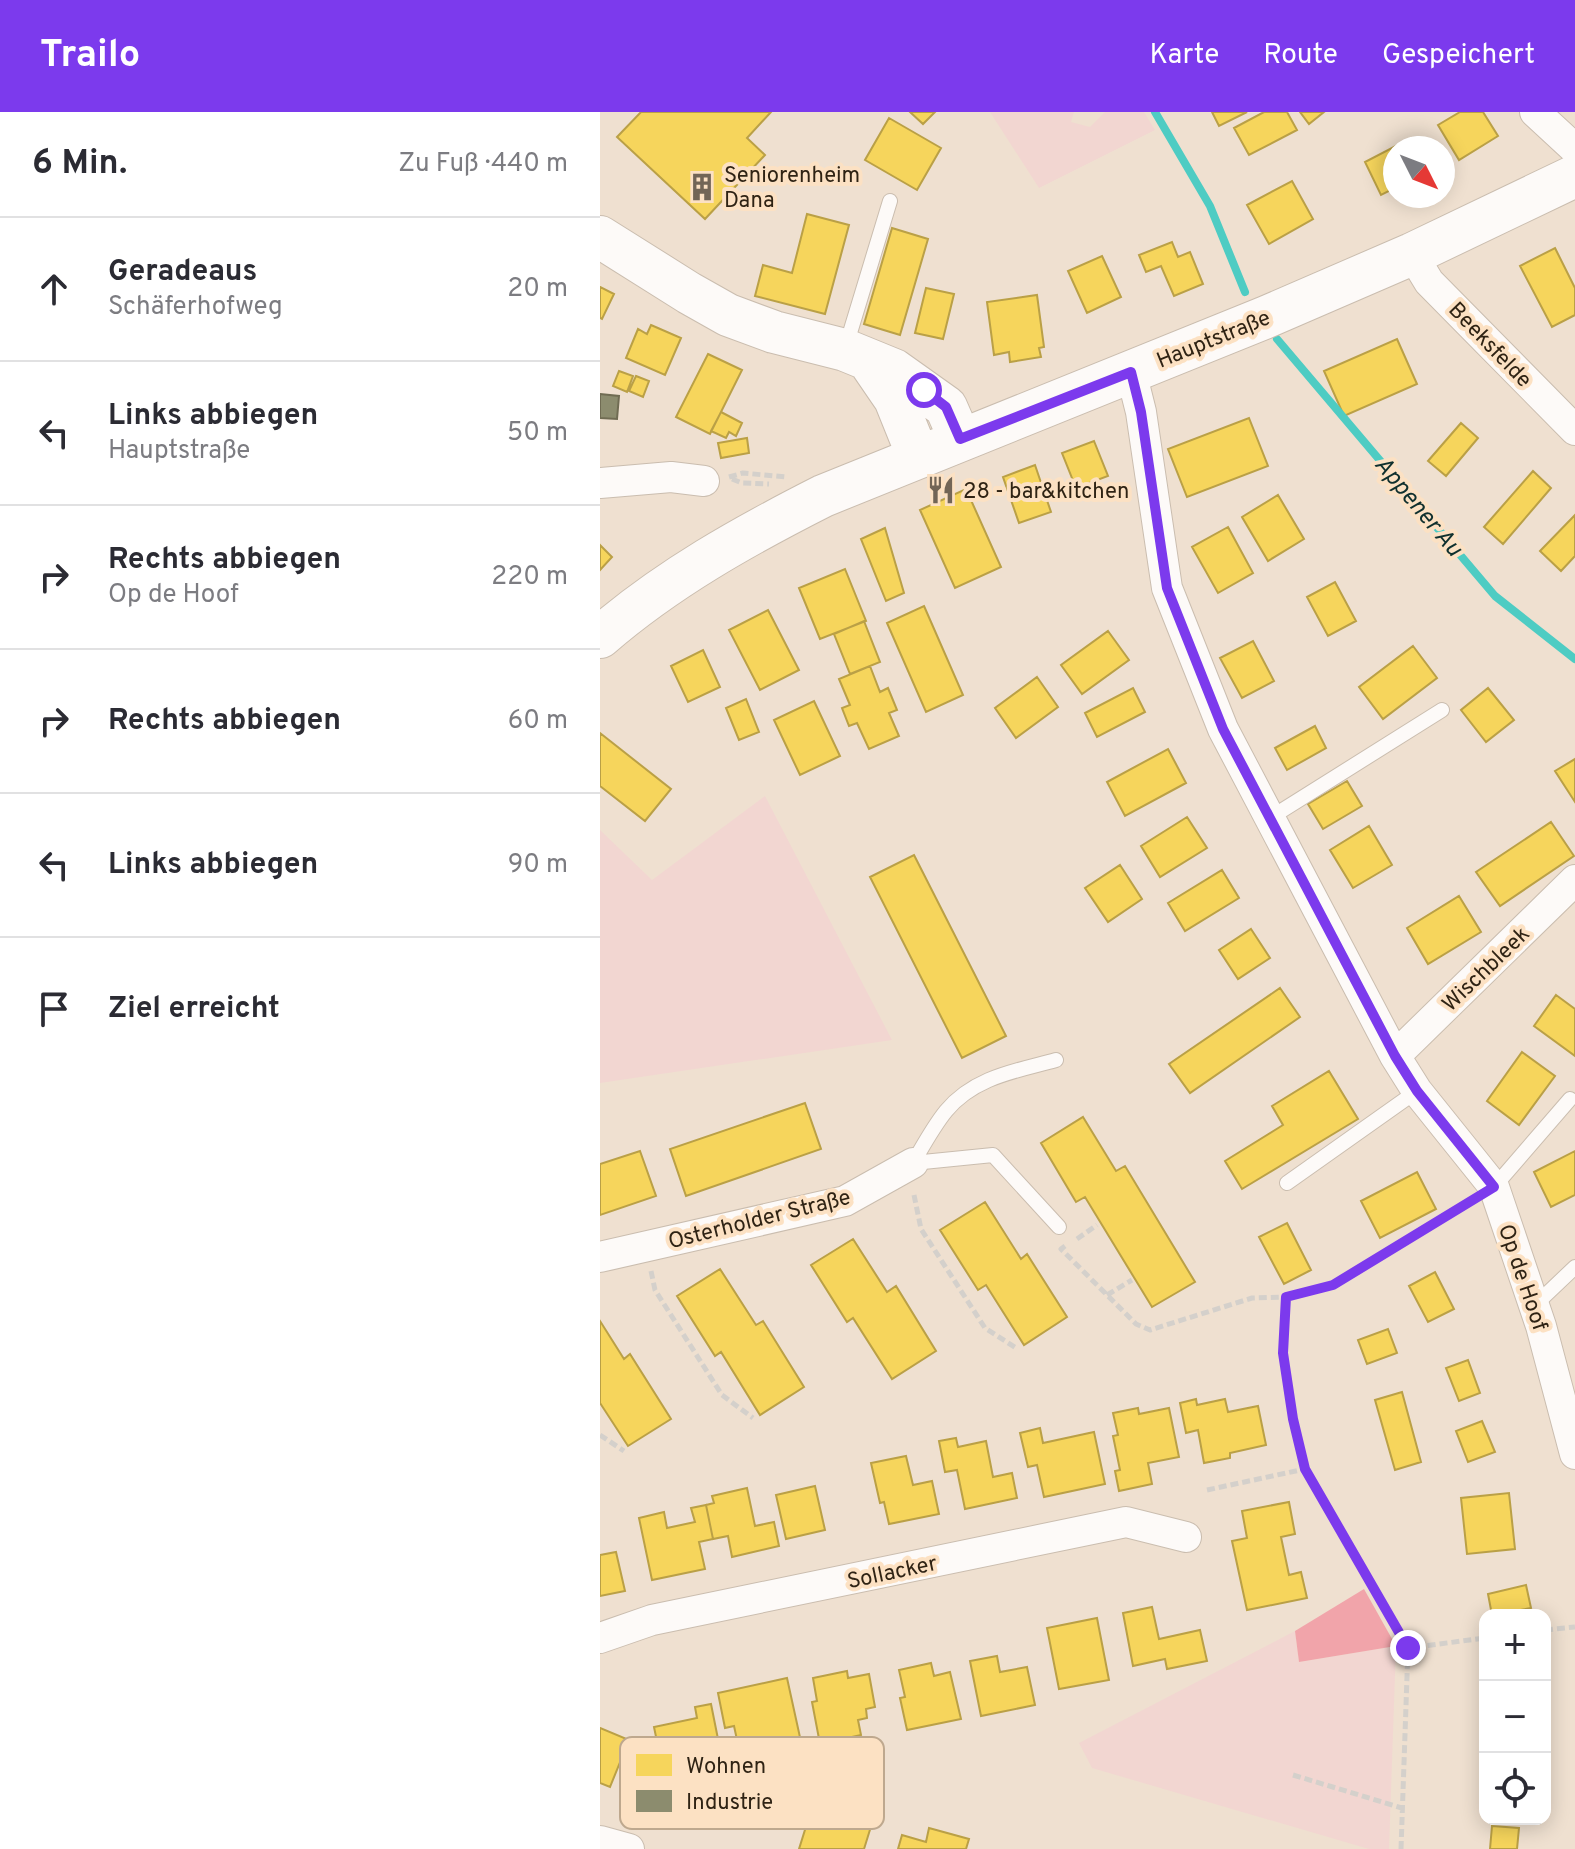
<!DOCTYPE html>
<html lang="de">
<meta charset="utf-8">
<style>
body{margin:0;font-family:Overpass,sans-serif;background:#f2f2f3;color:#2b2b33}
.controls{position:absolute;right:24px;bottom:24px;display:grid;overflow:hidden;border-radius:16px;box-shadow:0 4px 20px #0003}
.controls button{width:72px;height:72px;display:grid;place-items:center;padding:0;border:0;border-bottom:2px solid #e1e1e2;background:#fff;color:#2b2b33;font:40px sans-serif}
.compass{position:absolute;left:783px;top:24px;width:72px;height:72px;border-radius:50%;background:#fff;box-shadow:0 4px 20px #0003;rotate:132deg}
.stop{position:absolute;width:24px;height:24px;margin:-18px;border:6px solid #7c3aed;border-radius:50%;background:#fff}
.stop.end{background:#7c3aed;border-color:#fff;box-shadow:0 2px 8px #0008}
.list{margin:0;padding:0;list-style:none}
h2{display:flex;justify-content:space-between;align-items:center;height:104px;margin:0;padding:0 32px;font-size:34px}
h2 small{font-size:26px;font-weight:400;color:#7c7c81}
.list li{display:grid;grid-template-columns:52px 1fr auto;gap:24px;align-items:center;box-sizing:border-box;height:144px;padding:0 32px;border-top:2px solid #e1e1e2}
.list b{display:block;font-size:30px;white-space:nowrap}
.list p{margin:0;font-size:26px;white-space:nowrap;color:#7c7c81}
.list em{font-size:26px;font-style:normal;color:#7c7c81}
.icon{flex:none;width:44px;height:44px;fill:none;stroke:currentColor;stroke-width:2;stroke-linecap:round;stroke-linejoin:round}
.map{position:relative;flex:none;width:975px;height:1737px;overflow:hidden}
header{display:flex;align-items:center;gap:48px;box-sizing:border-box;height:112px;padding:0 40px;background:#7c3aed;color:#fff}
header strong{font-size:38px}
nav{display:flex;gap:44px;margin-inline-start:auto;font-size:28px}
main{display:flex}
aside{flex:1;background:#fff}
.map>svg:first-child{display:block}
.green{fill:#f2d6d1}
.forest{fill:#f1a4aa}
.homes{fill:#f6d55c;stroke:#baa046;stroke-width:2}
.industry{fill:#8c8c6e;stroke:#706c53;stroke-width:2}
.lines{fill:none;stroke-linecap:round;stroke-linejoin:round}
.stream{stroke:#4eccc3;stroke-width:8}
.lane-casing{stroke:#cabdaf;stroke-width:16}
.street-casing{stroke:#cabdaf;stroke-width:32}
.secondary-casing{stroke:#cabdaf;stroke-width:44}
.path{stroke:#d4d0cb;stroke-width:5;stroke-dasharray:8 4;stroke-linecap:butt}
.lane{stroke:#fdfaf8;stroke-width:14}
.street{stroke:#fdfaf8;stroke-width:30}
.secondary{stroke:#fdfaf8;stroke-width:42}
.route{stroke:#7c3aed;stroke-width:10}
.labels{text-anchor:middle;stroke-width:8;stroke-linejoin:round;paint-order:stroke}
.poi-label{font-size:22px;fill:#2f2314;stroke:#fce1c3;text-anchor:start}
.street-label{font-size:22px;fill:#2f2314;stroke:#fce1c3}
.water-label{font-size:24px;font-style:italic;fill:#10302e;stroke:#fce1c3}
.key{fill:#fce1c3;stroke:#bea88e;stroke-width:2}
.key-label{font-size:22px;fill:#2f2314}
</style>
<header>
<strong>Trailo</strong>
<nav><a>Karte</a><a>Route</a><a>Gespeichert</a></nav>
</header>
<main>
<aside>
<h2>6 Min.<small>Zu Fuß · 440 m</small></h2>
<ul class="list">
<li><svg class="icon" aria-label="ahead" viewBox="0 0 24 24"><path d="M12 20V5M6 11l6-6 6 6"/></svg><div><b>Geradeaus</b><p>Schäferhofweg</p></div><em>20 m</em></li>
<li><svg class="icon" aria-label="left" viewBox="0 0 24 24"><path d="M17 20v-9H6M10 6l-5 5 5 5"/></svg><div><b>Links abbiegen</b><p>Hauptstraße</p></div><em>50 m</em></li>
<li><svg class="icon" aria-label="right" viewBox="0 0 24 24"><path d="M7 20v-9h11M14 6l5 5-5 5"/></svg><div><b>Rechts abbiegen</b><p>Op de Hoof</p></div><em>220 m</em></li>
<li><svg class="icon" aria-label="right" viewBox="0 0 24 24"><path d="M7 20v-9h11M14 6l5 5-5 5"/></svg><div><b>Rechts abbiegen</b></div><em>60 m</em></li>
<li><svg class="icon" aria-label="left" viewBox="0 0 24 24"><path d="M17 20v-9H6M10 6l-5 5 5 5"/></svg><div><b>Links abbiegen</b></div><em>90 m</em></li>
<li><svg class="icon" aria-label="arrive" viewBox="0 0 24 24"><path d="M6 21V4h12l-3 4 3 4H6"/></svg><div><b>Ziel erreicht</b></div></li>
</ul>
</aside>
<div class="map">
<svg width="975" height="1737" viewBox="0 0 975 1737">
<rect width="100%" height="100%" fill="#efe0d0"/>
<path class="green" d="M390 0H474L471 10 490 15 505 0H544L555 18 439 76Z
M165 684 292 928 0 971V718L52 768Z
M695 1519 699 1550 796 1534 789 1737H769L492 1656 479 1631Z"/>
<path class="forest" d="M764 1477 796 1534 699 1550 695 1519Z"/>
<path class="homes" d="M41 0H171L147 26 165 43 105 107 17 25Z
M310 0H335L323 12Z
M612 0H647L619 14Z
M664 0H687L697 18 649 43 634 16Z
M700 0H724L709 12Z
M860 0H883L898 24 859 48 838 13Z
M289 6 341 36 317 78 265 48Z
M811 26 816 36H795V76L781 83 765 50Z
M692 69 713 107 669 132 647 93Z
M207 102 249 113 225 202 155 184 163 153 192 161Z
M292 116 328 127 300 223 264 212Z
M572 130 578 145 590 140 603 172 574 184 561 154 546 160 539 143Z
M955 136 975 176V203L952 215 920 154Z
M502 144 521 185 487 201 468 159Z
M0 175 14 182 2 207 0 206Z
M326 176 354 182 343 227 315 221Z
M437 183 444 235 439 236 441 245 410 250 409 240 394 243 387 190Z
M51 213 81 226 65 263 26 246 38 217 47 222Z
M797 227 817 272 744 304 724 259Z
M108 242 142 258 110 322 76 305Z
M19 259 33 264 27 280 13 274Z
M36 264 49 269 43 285 29 279Z
M121 300 142 311 136 324 129 320 126 326 111 319Z
M649 306 668 354 587 385 568 337Z
M861 311 878 326 846 364 828 349Z
M147 326 149 341 121 346 118 331Z
M494 329 508 364 476 376 462 341Z
M435 353 451 400 419 411 403 365Z
M933 359 951 376 903 432 884 415Z
M366 377 401 455 355 476 320 398Z
M678 383 704 427 668 449 642 405Z
M975 403V444L961 459 940 439Z
M628 415 653 461 618 481 592 435Z
M285 416 304 481 286 489 261 427Z
M0 433 12 445 0 458Z
M245 457 266 509 220 527 199 476Z
M735 470 756 509 728 524 707 485Z
M324 494 363 583 326 600 287 511Z
M168 498 199 558 160 578 129 518Z
M264 509 280 550 250 562 234 522Z
M508 519 529 548 482 582 461 553Z
M653 529 674 569 642 586 620 546Z
M813 534 837 566 783 607 759 575Z
M103 538 120 575 88 590 71 554Z
M270 554 280 580 288 576 297 598 289 601 299 624 269 637 257 611 249 614 242 596 250 593 239 567Z
M437 565 458 595 416 626 395 596Z
M533 576 545 600 497 625 485 601Z
M888 576 914 608 886 630 861 598Z
M146 587 159 620 139 628 126 596Z
M214 589 240 644 200 663 174 608Z
M715 614 726 636 687 658 675 636Z
M0 621 71 677 45 709 0 674Z
M568 637 586 671 525 704 507 670Z
M975 647V690L955 659Z
M747 669 762 694 723 717 708 692Z
M587 705 607 736 560 765 541 734Z
M951 710 974 744 900 794 876 760Z
M769 714 792 753 753 776 730 738Z
M314 743 406 924 362 946 270 765Z
M520 753 542 787 508 810 485 776Z
M622 758 639 786 585 819 568 791Z
M859 784 881 820 828 852 807 816Z
M651 817 670 846 638 867 619 838Z
M680 876 700 905 590 981 569 952Z
M956 883 975 897V944L934 914Z
M922 940 955 964 919 1013 887 989Z
M729 959 758 1007 642 1077 625 1049 683 1013 672 994Z
M205 991 221 1037 86 1084 70 1037Z
M483 1005 516 1059 525 1054 595 1170 552 1195 485 1085 476 1090 441 1031Z
M40 1039 56 1084 0 1103V1052Z
M975 1039V1083L951 1095 934 1060Z
M817 1060 836 1097 780 1126 761 1089Z
M385 1090 421 1147 427 1142 467 1205 424 1233 386 1173 378 1178 340 1118Z
M687 1111 711 1158 684 1172 659 1125Z
M253 1127 287 1180 296 1174 336 1239 292 1267 253 1206 247 1210 211 1153Z
M120 1157 156 1213 163 1209 204 1275 160 1303 121 1240 115 1244 77 1184Z
M835 1160 854 1197 828 1210 809 1174Z
M0 1209 24 1247 30 1242 71 1307 28 1334 0 1291Z
M788 1217 797 1241 767 1252 758 1228Z
M868 1248 880 1281 859 1289 846 1256Z
M802 1280 821 1350 795 1358 775 1288Z
M596 1287 597 1293 625 1287 628 1300 658 1294 666 1333 630 1341V1346L604 1351 598 1318 586 1321 580 1291Z
M538 1296 539 1302 569 1296 579 1345 548 1351 552 1372 519 1379 515 1359 520 1358 513 1324 518 1323 513 1301Z
M882 1309 895 1340 868 1350 856 1319Z
M440 1316 443 1331 494 1320 505 1372 444 1385 437 1353 428 1355 420 1321Z
M356 1326 358 1335 386 1329 393 1365 412 1361 417 1386 365 1397 357 1358 345 1360 339 1329Z
M306 1344 313 1373 332 1369 339 1402 289 1412 284 1390 280 1391 271 1351Z
M215 1374 225 1418 186 1427 176 1383Z
M147 1376 155 1414 174 1410 179 1434 132 1445 128 1424 113 1427 106 1393 114 1391 112 1384Z
M909 1381 915 1437 867 1442 861 1386Z
M689 1390 695 1422 681 1425 689 1463 701 1460 707 1486 647 1498 632 1429 647 1426 642 1399Z
M106 1393 113 1427 99 1430 105 1457 52 1468 39 1406 64 1400 67 1416 95 1410 91 1396Z
M16 1440 25 1479 0 1484V1443Z
M926 1473 931 1496 892 1503 888 1482Z
M552 1495 559 1527 600 1518 607 1549 567 1557 565 1547 533 1554 523 1501Z
M497 1506 509 1568 459 1577 447 1516Z
M397 1544 400 1560 427 1555 435 1593 381 1604 370 1549Z
M331 1551 334 1564 350 1560 361 1607 307 1618 300 1586 305 1585 299 1558Z
M247 1559 248 1566 269 1562 275 1595 266 1597 267 1606 258 1608 261 1623 220 1632 212 1590 217 1589 213 1566Z
M187 1566 203 1639 179 1644 178 1638 141 1646 134 1614 125 1616 118 1581Z
M111 1592 120 1637 106 1640 111 1665 77 1672 79 1685 57 1690 50 1652 61 1649 54 1615 97 1606 95 1595Z
M0 1616 29 1628 10 1675 0 1671Z
M214 1689 273 1708 264 1737H199Z
M892 1714 919 1716 917 1737H890Z
M329 1716 369 1727 366 1737H298L302 1723 326 1730Z"/>
<path class="industry" d="M0 282 19 284 17 307 0 306Z"/>
<g class="lines">
<path class="stream" d="M555 0 610 94 645 180
M677 227 895 484 975 547"/>
<defs>
<path id="lane" d="M246 234 290 89
M670 706 842 598
M313 1051C323 1034 333 1015 346 999 374 965 416 959 456 948
M313 1051 393 1043 459 1115
M687 1071 817 979
M894 1075 970 987
M933 1195 975 1155"/>
<path id="street" d="M935 0 975 37
M812 142 829 170 975 318
M531 260 541 300 567 476 623 617 795 944 817 979 894 1075 941 1214 975 1342
M0 371 71 365 104 369
M795 944 975 768
M0 1145 245 1089 313 1051
M0 1526 52 1508 526 1410 586 1425
M0 1729 29 1737"/>
<path id="secondary" d="M0 125 89 181 128 203 174 220 245 238 294 258 346 295 360 327
M269 249 295 287 318 344
M0 525C67 467 144 424 223 384L664 206 812 142 975 64"/>
</defs>
<use href="#lane" class="lane-casing"/>
<use href="#street" class="street-casing"/>
<use href="#secondary" class="secondary-casing"/>
<path class="path" d="M129 365 143 361 186 365
M132 367 142 371 169 372
M314 1083 321 1117 385 1216 416 1236
M872 1088 733 1173 686 1185 683 1241 693 1307 705 1357 808 1536 885 1526
M477 1127 497 1113
M465 1134 461 1137 536 1212 550 1218 652 1186 686 1185
M51 1159 55 1178 122 1283 153 1306
M507 1183 532 1168
M0 1323 24 1339
M607 1378 705 1357
M945 1518 975 1515
M693 1663 802 1696
M801 1737 808 1536"/>
<use href="#lane" class="lane"/>
<use href="#street" class="street"/>
<use href="#secondary" class="secondary"/>
</g>
<g class="lines">
<path class="route" d="M324 278 346 295 360 327 531 260 541 300 567 476 623 617 795 944 817 979 894 1075 733 1173 686 1185 683 1241 693 1307 705 1357 808 1536"/>
</g>
<defs>
<symbol id="building-bare" viewBox="-9 -9 18 18"><path d="M-4-6H4V6H1V3H-1V6H-4ZM-2.5-4.3h1.7v1.8h-1.7ZM.8-4.3h1.7v1.8H.8ZM-2.5-1h1.7V.8h-1.7ZM.8-1h1.7V.8H.8Z" fill="#726556" stroke="#fce1c3" stroke-width="2.5" paint-order="stroke"/></symbol>
<symbol id="restaurant-bare" viewBox="-9 -9 18 18"><path d="M-5-6h1v4h1v-4h1v4h1v-4h1v5L-1.5 .5V6h-2V.5L-5-1ZM5-6V6H3V1.5H1.5Q1.5-4 5-6Z" fill="#726556" stroke="#fce1c3" stroke-width="2.5" paint-order="stroke"/></symbol>
</defs>
<g fill-rule="evenodd">
<use href="#building-bare" x="82" y="55" width="40" height="40"/>
<use href="#restaurant-bare" x="321" y="358" width="40" height="40"/>
</g>
<g class="labels">
<g class="poi-label">
<text x="124" y="70">Seniorenheim<tspan x="124" dy="25">Dana</tspan></text>
<text x="363" y="386">28 - bar&amp;kitchen</text>
</g>
<g class="street-label">
<text transform="translate(613 226) rotate(-22)" y="8">Hauptstraße</text>
<text transform="translate(891 232) rotate(46)" y="8">Beeksfelde</text>
<text transform="translate(885 856) rotate(-44)" y="8">Wischbleek</text>
<text transform="translate(159 1106) rotate(-14)" y="8">Osterholder Straße</text>
<text transform="translate(924 1165) rotate(71)" y="8">Op de Hoof</text>
<text transform="translate(292 1459) rotate(-12)" y="8">Sollacker</text>
</g>
<g class="water-label">
<text transform="translate(819 394) rotate(50)" y="8">Appener Au</text>
</g>
</g>
<rect x="20" y="1625" width="264" height="92" rx="12" class="key"/>
<rect x="36" y="1642" width="36" height="22" fill="#f6d55c"/>
<rect x="36" y="1678" width="36" height="22" fill="#8c8c6e"/>
<g class="key-label">
<text x="86" y="1661">Wohnen</text>
<text x="86" y="1697">Industrie</text>
</g>
</svg>
<div class="controls">
<button>+</button>
<button>−</button>
<button><svg class="icon" aria-label="locate" viewBox="0 0 24 24"><circle cx="12" cy="12" r="6"/><path d="M12 2v4M12 18v4M2 12h4M18 12h4"/></svg></button>
</div>
<svg class="compass" viewBox="-18 -18 36 36"><path d="M0-13l5 13h-10z" fill="#e53935"/><path d="M0 13l5-13h-10z" fill="#7c7c81"/></svg>
<div class="stop" style="left:324px;top:278px"></div>
<div class="stop end" style="left:808px;top:1536px"></div>
</div>
</main>
